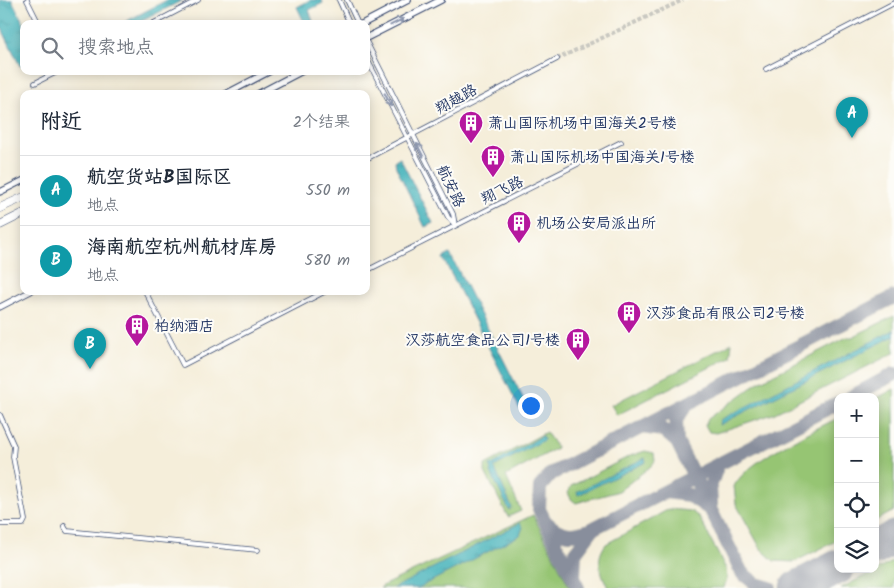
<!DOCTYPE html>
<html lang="zh">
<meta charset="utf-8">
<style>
body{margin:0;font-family:Kalam,"LXGW WenKai TC",sans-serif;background:#f2f2f3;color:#1f2937}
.controls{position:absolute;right:15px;bottom:15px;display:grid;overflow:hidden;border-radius:10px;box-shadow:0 2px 12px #0003}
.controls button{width:45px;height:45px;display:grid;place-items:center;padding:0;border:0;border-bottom:1px solid #e0e1e3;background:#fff;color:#1f2937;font:25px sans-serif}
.you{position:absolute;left:530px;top:405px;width:18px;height:18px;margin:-12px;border:4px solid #fff;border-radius:50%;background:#1a73e8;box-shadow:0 0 0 8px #1a73e833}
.badge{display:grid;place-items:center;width:32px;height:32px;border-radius:50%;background:#b5179e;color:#fff;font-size:16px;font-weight:700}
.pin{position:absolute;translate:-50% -41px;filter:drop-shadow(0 1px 2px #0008)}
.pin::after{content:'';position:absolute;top:26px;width:18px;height:15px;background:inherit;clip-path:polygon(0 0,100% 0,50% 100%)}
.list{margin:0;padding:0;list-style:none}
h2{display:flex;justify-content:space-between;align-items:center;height:65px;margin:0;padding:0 20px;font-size:21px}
h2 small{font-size:16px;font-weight:400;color:#747a83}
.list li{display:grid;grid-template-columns:32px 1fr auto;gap:15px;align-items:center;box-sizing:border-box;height:70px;padding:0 20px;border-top:1px solid #e0e1e3}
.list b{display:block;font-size:19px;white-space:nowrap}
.list p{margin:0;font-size:16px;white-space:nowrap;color:#747a83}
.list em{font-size:16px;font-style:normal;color:#747a83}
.icon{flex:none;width:28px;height:28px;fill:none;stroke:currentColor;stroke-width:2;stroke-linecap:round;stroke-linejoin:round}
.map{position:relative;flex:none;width:894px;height:588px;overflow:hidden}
.search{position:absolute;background:#fff;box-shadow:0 2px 12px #0003;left:20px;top:20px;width:350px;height:55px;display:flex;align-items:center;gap:12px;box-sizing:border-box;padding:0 18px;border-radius:10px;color:#747a83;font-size:19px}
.panel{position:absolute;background:#fff;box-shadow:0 2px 12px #0003;left:20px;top:90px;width:350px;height:205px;border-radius:10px}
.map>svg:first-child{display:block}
.grass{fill:#96c573;stroke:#587a68}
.water{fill:url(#water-ripples);stroke:#2e708c}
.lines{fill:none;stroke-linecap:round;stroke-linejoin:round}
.taxiway{stroke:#888e9c;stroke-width:14}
.runway{stroke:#888e9c;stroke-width:35}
.minor-tunnel{stroke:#c9c8c1;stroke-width:4;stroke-dasharray:4 2;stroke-linecap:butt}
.minor-casing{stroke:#3c4c71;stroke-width:5.5}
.tertiary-casing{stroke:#3c4c71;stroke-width:7}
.secondary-casing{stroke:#3c4c71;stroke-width:8}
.motorway-casing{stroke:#3c4c71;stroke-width:9}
.minor{stroke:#fff;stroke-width:4}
.tertiary{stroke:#fff;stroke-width:5}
.secondary{stroke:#fff;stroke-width:5.5}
.motorway{stroke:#fff;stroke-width:8}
.oneway{stroke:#8d97ae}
.labels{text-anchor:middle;stroke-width:4;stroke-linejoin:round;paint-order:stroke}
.street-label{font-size:15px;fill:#1b2f5e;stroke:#fdfcf7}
.poi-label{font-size:15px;fill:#1b2f5e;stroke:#fdfcf7;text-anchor:start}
</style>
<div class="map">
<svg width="894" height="588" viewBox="0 0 894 588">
<defs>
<pattern id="water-ripples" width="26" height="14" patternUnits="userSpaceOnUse" patternTransform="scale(1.25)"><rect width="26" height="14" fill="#40b1b9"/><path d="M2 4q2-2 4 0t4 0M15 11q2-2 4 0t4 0" fill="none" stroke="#35909a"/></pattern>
</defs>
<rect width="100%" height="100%" fill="#fdfcf7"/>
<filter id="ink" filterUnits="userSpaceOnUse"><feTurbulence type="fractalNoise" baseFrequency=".02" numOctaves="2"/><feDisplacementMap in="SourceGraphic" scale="10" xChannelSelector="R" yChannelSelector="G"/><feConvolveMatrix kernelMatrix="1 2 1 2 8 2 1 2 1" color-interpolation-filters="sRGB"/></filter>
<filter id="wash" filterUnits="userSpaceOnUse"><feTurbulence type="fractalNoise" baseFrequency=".0096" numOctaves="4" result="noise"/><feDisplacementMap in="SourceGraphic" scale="20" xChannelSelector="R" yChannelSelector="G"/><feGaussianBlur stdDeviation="1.12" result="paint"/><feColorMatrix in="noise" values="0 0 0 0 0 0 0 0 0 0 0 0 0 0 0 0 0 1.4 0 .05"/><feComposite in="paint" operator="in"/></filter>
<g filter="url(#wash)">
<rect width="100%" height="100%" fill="#f5eeda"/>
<path class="grass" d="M894 316V353L773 414 716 433 709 432 705 425 708 419 759 382 847 337H852Z
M732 343 730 357 617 415 611 405Z
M894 389V511L875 521V399Z
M838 418V540L794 562 774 561 761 549 736 504 734 486C748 460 810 432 838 418Z
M546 432 557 448 506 476 521 511 508 517 485 472V465Z
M645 451 654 453 655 461 651 466 619 491 576 503 571 499 568 493 571 486 630 456Z
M669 509 691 511 699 517 726 569 727 578 724 588H608C601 572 594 560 606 544Z
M533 515 570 588H380L384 585Z
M894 561V588H841Z"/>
<path class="water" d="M0 0H12L24 24V67L20 66 0 25Z
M167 0H183L136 24H121Z
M310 0H322L323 3 309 10 314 24H305L297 7Z
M400 158 433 223 425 227 396 167 395 161Z
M450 254 531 414 524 417 443 258Z
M894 330V336L719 425 720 420Z
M542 436 544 440 494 467 512 508 509 510 491 473 490 466Z
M645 458 646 462 578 495 577 492Z
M520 523 523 527 520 535 418 588H394Z"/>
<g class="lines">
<path class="taxiway" d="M851 397 894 374
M687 404 676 420 677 442 742 573 756 584 770 588
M641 427 663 430 677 442
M665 492 689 495 708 508
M711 504 710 487 718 464
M546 522C561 537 574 536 592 529L838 403
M574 575 575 553 592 530
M578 588 539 509 540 487 551 474 894 297"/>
<path class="runway" d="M875 548 894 538
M797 588 838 567"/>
</g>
</g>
<g filter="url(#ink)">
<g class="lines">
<path class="minor-tunnel" d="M557 59 683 0"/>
<defs>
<path id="minor" d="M27 0 39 24
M339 0 350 24
M347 0 358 24
M152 24 198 0
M366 41 453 214 455 225
M366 57 448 217 454 224
M766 69 894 3
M35 83 59 71
M366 159 557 59
M366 271 621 142
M145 291 183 365 326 291
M0 415 14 446 13 457 25 520 23 524H0
M64 526 67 531 258 550"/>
<path id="tertiary" d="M0 192 24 180
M0 307 31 291"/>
<path id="secondary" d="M362 24 408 0
M366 38 441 0
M226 94 270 71
M258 94 302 71"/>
<path id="motorway" d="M0 208 24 197
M0 225 24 213"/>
</defs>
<use href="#minor" class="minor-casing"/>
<use href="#tertiary" class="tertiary-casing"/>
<use href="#secondary" class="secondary-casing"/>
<use href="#motorway" class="motorway-casing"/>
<use href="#minor" class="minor"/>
<use href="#tertiary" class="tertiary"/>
<use href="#secondary" class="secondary"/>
<use href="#motorway" class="motorway"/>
</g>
<defs><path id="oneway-shaft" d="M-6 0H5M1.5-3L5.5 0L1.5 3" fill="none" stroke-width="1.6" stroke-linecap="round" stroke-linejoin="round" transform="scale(1.25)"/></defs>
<g class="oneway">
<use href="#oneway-shaft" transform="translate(397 22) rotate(-27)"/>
<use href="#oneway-shaft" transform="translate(388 100) rotate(63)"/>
<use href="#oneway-shaft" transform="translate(420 150) rotate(-117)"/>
</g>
</g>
<defs>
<symbol id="building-pin" viewBox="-11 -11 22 30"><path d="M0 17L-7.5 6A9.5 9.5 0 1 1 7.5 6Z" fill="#b5179e" stroke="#fdfcf7"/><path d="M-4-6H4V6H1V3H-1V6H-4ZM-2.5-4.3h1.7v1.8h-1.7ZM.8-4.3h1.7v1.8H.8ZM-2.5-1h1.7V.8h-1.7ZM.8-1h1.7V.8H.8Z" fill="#fff"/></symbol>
</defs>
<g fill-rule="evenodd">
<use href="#building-pin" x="457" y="109" width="28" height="38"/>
<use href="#building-pin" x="479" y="143" width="28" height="38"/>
<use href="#building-pin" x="505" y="209" width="28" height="38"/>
<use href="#building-pin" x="615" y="299" width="28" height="38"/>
<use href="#building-pin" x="123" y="312" width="28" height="38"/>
<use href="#building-pin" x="564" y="326" width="28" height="38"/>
</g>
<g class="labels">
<g class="street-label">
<text transform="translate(456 99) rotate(-29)" y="5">翔越路</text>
<text transform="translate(451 186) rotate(64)" y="5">航安路</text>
<text transform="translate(502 190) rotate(-26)" y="5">翔飞路</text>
</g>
<g class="poi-label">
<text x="488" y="128">萧山国际机场中国海关2号楼</text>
<text x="510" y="162">萧山国际机场中国海关1号楼</text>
<text x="536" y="228">机场公安局派出所</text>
<text x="646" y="318">汉莎食品有限公司2号楼</text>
<text x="154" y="331">柏纳酒店</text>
<text x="560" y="345" text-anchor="end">汉莎航空食品公司1号楼</text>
</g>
</g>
</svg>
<div class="controls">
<button>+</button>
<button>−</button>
<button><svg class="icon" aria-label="locate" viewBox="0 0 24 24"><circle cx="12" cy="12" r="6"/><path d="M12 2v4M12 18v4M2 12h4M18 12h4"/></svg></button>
<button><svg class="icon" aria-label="layers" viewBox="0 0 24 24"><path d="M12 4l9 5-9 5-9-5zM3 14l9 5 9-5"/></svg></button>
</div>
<div class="you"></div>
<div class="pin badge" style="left:852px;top:138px;background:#0f9aa8">A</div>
<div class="pin badge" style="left:90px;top:369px;background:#0f9aa8">B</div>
<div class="search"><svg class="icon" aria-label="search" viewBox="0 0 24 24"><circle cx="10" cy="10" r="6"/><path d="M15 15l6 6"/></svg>搜索地点</div>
<section class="panel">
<h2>附近<small>2个结果</small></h2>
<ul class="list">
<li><span class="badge" style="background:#0f9aa8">A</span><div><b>航空货站B国际区</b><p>地点</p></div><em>550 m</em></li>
<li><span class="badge" style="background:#0f9aa8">B</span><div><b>海南航空杭州航材库房</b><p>地点</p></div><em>580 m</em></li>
</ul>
</section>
</div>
